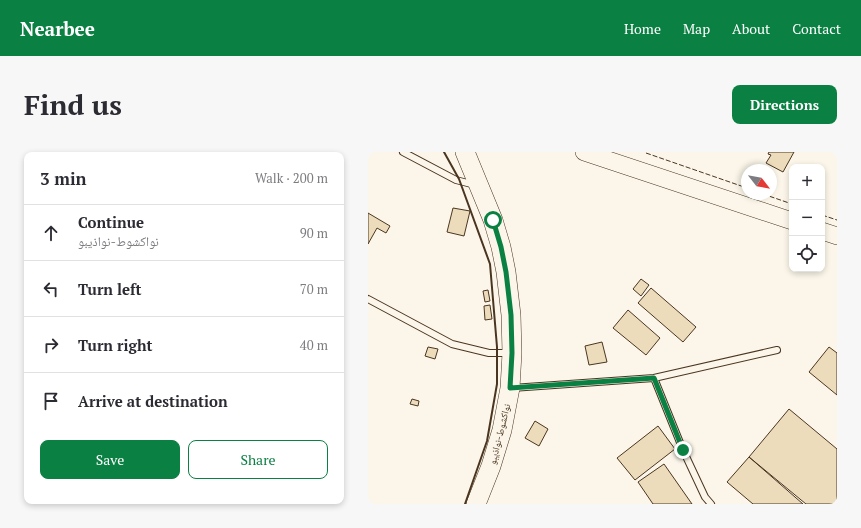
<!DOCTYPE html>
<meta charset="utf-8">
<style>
body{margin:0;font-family:"PT Serif","Noto Naskh Arabic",serif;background:#f7f7f7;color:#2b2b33}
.controls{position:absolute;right:12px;top:12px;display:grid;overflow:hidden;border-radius:8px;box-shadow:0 2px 6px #0003}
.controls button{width:36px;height:36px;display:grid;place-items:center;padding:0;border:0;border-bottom:1px solid #e1e1e2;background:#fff;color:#2b2b33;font:20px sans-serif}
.compass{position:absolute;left:373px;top:12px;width:36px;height:36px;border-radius:50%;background:#fff;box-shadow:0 2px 6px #0003;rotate:121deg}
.stop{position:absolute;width:12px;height:12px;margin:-9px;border:3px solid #0b8043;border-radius:50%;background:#fff}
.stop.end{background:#0b8043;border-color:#fff;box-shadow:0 1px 4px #0008}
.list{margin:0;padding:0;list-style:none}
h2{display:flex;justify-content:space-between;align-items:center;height:52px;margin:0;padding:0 16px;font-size:17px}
h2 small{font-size:13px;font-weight:400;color:#7c7c81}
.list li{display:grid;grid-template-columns:26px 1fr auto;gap:12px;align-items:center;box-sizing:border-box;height:56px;padding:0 16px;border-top:1px solid #e1e1e2}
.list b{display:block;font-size:15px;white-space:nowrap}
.list p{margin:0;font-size:13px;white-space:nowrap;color:#7c7c81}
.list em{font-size:13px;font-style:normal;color:#7c7c81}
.actions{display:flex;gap:8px;padding:12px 16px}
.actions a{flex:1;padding:9px 0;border:1px solid #0b8043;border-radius:8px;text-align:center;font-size:14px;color:#0b8043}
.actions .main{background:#0b8043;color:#fff}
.icon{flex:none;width:22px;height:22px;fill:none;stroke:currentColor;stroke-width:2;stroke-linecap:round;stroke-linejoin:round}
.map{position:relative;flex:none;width:469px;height:352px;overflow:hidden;border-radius:8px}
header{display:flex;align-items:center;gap:24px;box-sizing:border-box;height:56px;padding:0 20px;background:#0b8043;color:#fff}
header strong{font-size:19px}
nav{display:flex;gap:22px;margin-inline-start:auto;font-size:14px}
.intro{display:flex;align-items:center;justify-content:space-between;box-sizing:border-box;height:96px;padding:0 24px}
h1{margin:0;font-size:28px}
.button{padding:10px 18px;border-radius:8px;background:#0b8043;color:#fff;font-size:14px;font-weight:700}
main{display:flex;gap:24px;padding:0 24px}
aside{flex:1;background:#fff;border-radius:8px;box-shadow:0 2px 6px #0003}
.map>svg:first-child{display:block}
.building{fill:#ecdcbc;stroke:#4a3520}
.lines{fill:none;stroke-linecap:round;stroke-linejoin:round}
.lane-casing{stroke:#4a3520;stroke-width:8}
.secondary-casing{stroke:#4a3520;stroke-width:18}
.primary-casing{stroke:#4a3520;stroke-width:20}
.lane{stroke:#fbf6e9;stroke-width:6}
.secondary{stroke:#fbf6e9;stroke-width:17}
.primary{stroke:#fbf6e9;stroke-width:19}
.fence{stroke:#4a3520;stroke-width:1;stroke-dasharray:5 2;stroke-linecap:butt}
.wall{stroke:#4a3520;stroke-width:2}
.route{stroke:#0b8043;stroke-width:5}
.labels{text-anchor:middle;stroke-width:3;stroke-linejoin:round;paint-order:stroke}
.street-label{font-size:10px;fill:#4a3520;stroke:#fbf6e9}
</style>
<header>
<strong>Nearbee</strong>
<nav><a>Home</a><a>Map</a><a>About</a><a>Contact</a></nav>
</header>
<div class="intro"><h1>Find us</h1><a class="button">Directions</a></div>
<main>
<aside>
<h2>3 min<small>Walk · 200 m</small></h2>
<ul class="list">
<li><svg class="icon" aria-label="ahead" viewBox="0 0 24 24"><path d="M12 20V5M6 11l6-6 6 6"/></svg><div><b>Continue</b><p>نواكشوط-نواذيبو</p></div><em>90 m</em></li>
<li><svg class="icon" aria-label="left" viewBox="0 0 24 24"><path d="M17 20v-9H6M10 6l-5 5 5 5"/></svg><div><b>Turn left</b></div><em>70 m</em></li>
<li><svg class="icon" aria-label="right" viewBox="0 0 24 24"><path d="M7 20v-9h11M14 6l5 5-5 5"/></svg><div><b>Turn right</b></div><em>40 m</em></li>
<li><svg class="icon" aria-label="arrive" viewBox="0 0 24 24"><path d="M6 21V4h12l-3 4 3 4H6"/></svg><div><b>Arrive at destination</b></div></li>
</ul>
<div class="actions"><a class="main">Save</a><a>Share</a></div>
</aside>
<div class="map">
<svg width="469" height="352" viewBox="0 0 469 352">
<rect width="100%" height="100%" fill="#fbf6e9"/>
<path class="building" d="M401 0H426L415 20 398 11 403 3 400 2Z
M85 56 102 59 96 84 79 80Z
M0 61 22 74 18 81 9 76 0 92Z
M273 127 281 133 273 144 265 137Z
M283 136 328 175 315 190 270 151Z
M120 138 122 149 117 150 115 139Z
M122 153 124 167 117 168 116 154Z
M260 158 292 186 278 203 245 176Z
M234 190 239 210 221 213 217 194Z
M60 195 70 197 67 207 57 204Z
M461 195 469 201V243L441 220Z
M44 247 51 249 50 254 42 252Z
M421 257 469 297V352H438L381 305Z
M167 269 180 277 171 294 157 286Z
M290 274 307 297 267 328 249 306Z
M381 305 435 352H385L359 330Z
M296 312 324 352H285L270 330Z"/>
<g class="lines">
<defs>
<path id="lane" d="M35 0 88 28 107 33
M0 147 84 192 121 201H142
M286 226 315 298 337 345 343 352
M144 236 286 226 409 198"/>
<path id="secondary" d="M216 0 424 69
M454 79 469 84"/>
<path id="primary" d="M97 0 125 68 133 95 138 120 143 163 144 201 142 236 134 278 123 314 108 352"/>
</defs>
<use href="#lane" class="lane-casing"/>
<use href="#secondary" class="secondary-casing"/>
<use href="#primary" class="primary-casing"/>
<use href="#lane" class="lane"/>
<use href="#secondary" class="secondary"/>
<use href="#primary" class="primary"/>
<path class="fence" d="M278 1 379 36
M395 42 424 52
M454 63 469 68"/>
<path class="wall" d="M76 0 91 27 122 112 129 195V232L119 289 97 352
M0 350 2 352"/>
</g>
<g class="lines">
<path class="route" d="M125 68 133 95 138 120 143 163 144 201 142 236 286 226 315 298"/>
</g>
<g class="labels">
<g class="street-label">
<text transform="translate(131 282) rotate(-76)" y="4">نواكشوط-نواذيبو</text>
</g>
</g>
</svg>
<div class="controls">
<button>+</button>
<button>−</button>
<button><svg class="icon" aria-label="locate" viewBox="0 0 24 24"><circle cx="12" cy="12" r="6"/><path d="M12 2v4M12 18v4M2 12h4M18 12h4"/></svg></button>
</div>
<svg class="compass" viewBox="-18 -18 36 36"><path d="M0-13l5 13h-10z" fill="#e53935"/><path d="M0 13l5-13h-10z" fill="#7c7c81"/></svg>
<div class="stop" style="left:125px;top:68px"></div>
<div class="stop end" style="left:315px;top:298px"></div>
</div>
</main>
